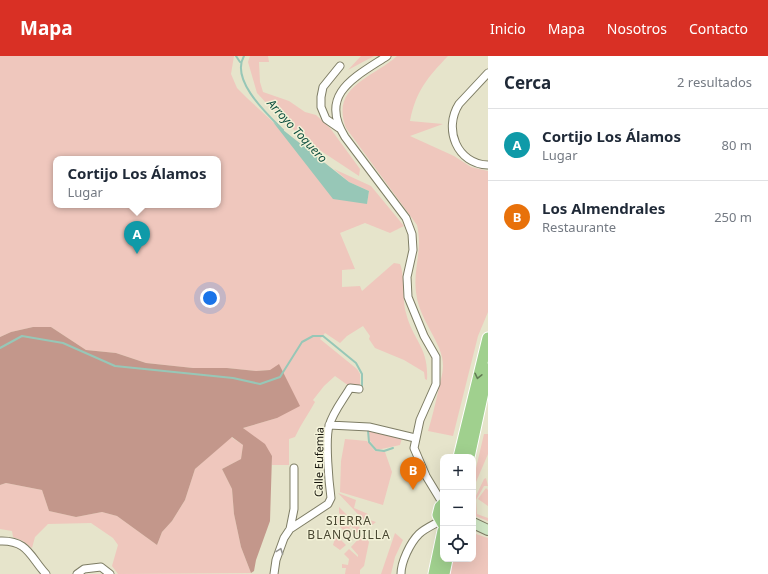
<!DOCTYPE html>
<html lang="es">
<meta charset="utf-8">
<style>
body{margin:0;font-family:"Noto Sans",sans-serif;background:#f2f2f3;color:#1f2937}
.controls{position:absolute;right:12px;bottom:12px;display:grid;overflow:hidden;border-radius:8px;box-shadow:0 4px 16px #0002}
.controls button{width:36px;height:36px;display:grid;place-items:center;padding:0;border:0;border-bottom:1px solid #e0e1e3;background:#fff;color:#1f2937;font:20px sans-serif}
.you{position:absolute;left:210px;top:242px;width:14px;height:14px;margin:-10px;border:3px solid #fff;border-radius:50%;background:#1a73e8;box-shadow:0 0 0 6px #1a73e833}
.badge{display:grid;place-items:center;width:26px;height:26px;border-radius:50%;background:#d93025;color:#fff;font-size:13px;font-weight:700}
.pin{position:absolute;translate:-50% -33px;filter:drop-shadow(0 1px 2px #0008)}
.pin::after{content:'';position:absolute;top:21px;width:14px;height:12px;background:inherit;clip-path:polygon(0 0,100% 0,50% 100%)}
.popup{position:absolute;left:53px;top:100px;width:168px;height:52px;box-sizing:border-box;display:grid;place-content:center;border-radius:8px;background:#fff;filter:drop-shadow(0 1px 3px #0005);font-size:13px;white-space:nowrap;color:#747a83}
.popup b{font-size:15px;color:#1f2937}
.popup::after{content:'';position:absolute;left:50%;top:100%;margin-left:-8px;border:8px solid transparent;border-top-color:#fff}
.list{margin:0;padding:0;list-style:none}
h2{display:flex;justify-content:space-between;align-items:center;height:52px;margin:0;padding:0 16px;font-size:17px}
h2 small{font-size:13px;font-weight:400;color:#747a83}
.list li{display:grid;grid-template-columns:26px 1fr auto;gap:12px;align-items:center;box-sizing:border-box;height:72px;padding:0 16px;border-top:1px solid #e0e1e3}
.list b{display:block;font-size:15px;white-space:nowrap}
.list p{margin:0;font-size:13px;white-space:nowrap;color:#747a83}
.list em{font-size:13px;font-style:normal;color:#747a83}
.icon{flex:none;width:22px;height:22px;fill:none;stroke:currentColor;stroke-width:2;stroke-linecap:round;stroke-linejoin:round}
.map{position:relative;flex:none;width:488px;height:518px;overflow:hidden}
header{display:flex;align-items:center;gap:24px;box-sizing:border-box;height:56px;padding:0 20px;background:#d93025;color:#fff}
header strong{font-size:19px}
nav{display:flex;gap:22px;margin-inline-start:auto;font-size:14px}
main{display:flex}
aside{flex:1;background:#fff}
.map>svg:first-child{display:block}
.green{fill:#efc7bd;fill-rule:evenodd}
.forest{fill:#c3978b}
.water{fill:#97c7b7}
.lines{fill:none;stroke-linecap:round;stroke-linejoin:round}
.stream{stroke:#97c7b7;stroke-width:2}
.street-casing{stroke:#7e7d65;stroke-width:9}
.secondary-casing{stroke:#7e7d65;stroke-width:12}
.primary-casing{stroke:#fff;stroke-width:13}
.street{stroke:#fff;stroke-width:7}
.secondary{stroke:#d0e7c6;stroke-width:10}
.primary{stroke:#a0d08e;stroke-width:11}
.oneway{stroke:#627c54}
.oneway2{stroke:#969692}
.labels{text-anchor:middle;stroke-width:3;stroke-linejoin:round;paint-order:stroke}
.street-label{font-size:11px;fill:#16150c;stroke:#f3f2d8}
.water-label{font-size:12px;font-style:italic;fill:#105141;stroke:#f3f2d8}
.neighbourhood-label{font-size:12px;letter-spacing:1px;fill:#494732;stroke:#f3f2d8}
</style>
<header>
<strong>Mapa</strong>
<nav><a>Inicio</a><a>Mapa</a><a>Nosotros</a><a>Contacto</a></nav>
</header>
<main>
<div class="map">
<svg width="488" height="518" viewBox="0 0 488 518">
<rect width="100%" height="100%" fill="#e6e4cb"/>
<path class="green" d="M0 0H234L231 18 237 32 247 42 273 66 287 82 367 148 369 135 349 126 334 113 371 130 404 170 390 177 365 167 340 177 355 213 342 214V231L360 230 362 235 394 207 400 208C405 219 402 243 406 257 413 285 429 291 427 324L425 323 424 316 404 304 375 292 369 283 370 280 363 270 347 280 340 287 325 277 320 283 357 313 360 318V331L353 328 349 330 335 320 324 330 313 344 315 346C309 357 301 368 295 381L289 383V409H272V400L243 372 277 362 270 314 256 315 227 312H193L146 307 116 297 86 294 51 271H33L11 276 0 281ZM56 103H218V149H56Z
M250 0H268L269 6H259L260 26 263 36 289 45 305 56 316 59 330 72 360 113 359 120 318 93 295 75 282 60 270 51 257 37 248 6Z
M361 0H374L348 14Z
M397 0H448C427 22 416 35 410 65L443 68 410 80 454 100 471 111 488 115V256L478 280 453 380 428 375C432 362 435 349 438 336 441 320 447 311 439 292 431 273 418 257 416 236 413 211 423 195 417 169L346 72C330 30 373 22 397 0Z
M369 375 402 382 400 389 377 394 368 382Z
M484 378H488V398L473 433V425Z
M231 381 243 389 241 403 222 413 232 433 234 458 241 491 251 517 118 518 112 510 118 489 113 482 91 467 48 468 35 481 32 492 23 485 13 481 12 475 0 473V429L6 427 42 434 49 455 76 461 102 456 117 460 157 489 162 476 172 465 185 444 195 413Z
M345 383 367 385 375 395 385 396 392 416 383 449 340 436 341 405Z
M486 422 488 430H484L476 444 477 458 488 462V465L475 460 473 446 484 423Z
M486 432 488 434V450L478 443Z
M338 437 356 444 354 452 368 458 367 463 376 466 370 471Z
M339 451 361 473 357 477 351 470 349 472 356 479 352 482 336 467 338 460 345 468 347 466 339 457Z
M364 477 369 486 364 510 360 514V518H345L346 512H342V508L348 509 349 503 344 498 349 493 358 501V499L351 491Z
M395 477 403 484 395 501 391 518H381Z
M473 477 488 482V518H449L453 503H473Z
M336 479 346 489 340 494 333 489Z"/>
<path class="forest" d="M33 271H51L86 294 116 297 146 307 193 312H227L256 315 270 314 279 308 300 350 277 362 243 372 265 388 272 400 270 465 256 504 254 515 251 517 241 491 234 458 232 433 222 413 241 403 243 389 232 381 195 413 185 444 172 465 162 476 157 489 117 460 102 456 76 461 49 455 42 434 6 427 0 429V281L11 276Z"/>
<path class="water" d="M273 66 349 126 369 135 367 148 333 143Z"/>
<g class="lines">
<path class="stream" d="M236 0 240 6
M244 0C230 24 267 58 283 74
M0 292 22 280 63 287 115 310 233 322 260 328 280 321 302 286 313 280H323L356 307 362 318V331
M368 375 369 386 376 394 384 395 393 392"/>
<defs>
<path id="street" d="M387 0C355 21 318 38 345 81L406 162 412 178 413 194 407 221 408 241 424 280 436 301V328L420 364 414 392 426 420 443 448
M488 17 459 48C443 73 457 108 488 109
M339 72 326 63 321 51V41L323 31 340 10
M329 369 369 371 415 382
M290 473 328 448 331 442C329 427 325 384 329 370 333 356 343 344 350 332L359 333
M0 485C28 484 30 501 46 518
M77 518 84 513 101 511 110 518
M274 518 276 504 284 482 290 473 294 453V412
M401 518C401 506 410 487 419 478 424 473 433 469 440 465"/>
<path id="secondary" d="M473 467 488 474"/>
<path id="primary" d="M459 401 488 282
M469 401 488 313
M443 448 440 451 438 459 443 468
M434 518 443 475
M444 518 447 503"/>
</defs>
<use href="#street" class="street-casing"/>
<use href="#secondary" class="secondary-casing"/>
<use href="#primary" class="primary-casing"/>
<use href="#street" class="street"/>
<use href="#secondary" class="secondary"/>
<use href="#primary" class="primary"/>
</g>
<defs><path id="oneway-chevron" d="M-2-3.5L2.5 0L-2 3.5" fill="none" stroke-width="1.6" stroke-linecap="round" stroke-linejoin="round"/></defs>
<use class="oneway" href="#oneway-chevron" transform="translate(478 320) rotate(103)"/>
<use class="oneway2" href="#oneway-chevron" transform="translate(280 495) rotate(-70)"/>
<g class="labels">
<g class="street-label">
<text transform="translate(319 406) rotate(-89)" y="4">Calle Eufemia</text>
</g>
<g class="water-label">
<text transform="translate(297 75) rotate(47)" y="4">Arroyo Toquero</text>
</g>
<g class="neighbourhood-label">
<text x="349" y="469">SIERRA<tspan x="349" dy="14">BLANQUILLA</tspan></text>
</g>
</g>
</svg>
<div class="controls">
<button>+</button>
<button>−</button>
<button><svg class="icon" aria-label="locate" viewBox="0 0 24 24"><circle cx="12" cy="12" r="6"/><path d="M12 2v4M12 18v4M2 12h4M18 12h4"/></svg></button>
</div>
<div class="you"></div>
<div class="pin badge" style="left:137px;top:198px;background:#0f9aa8">A</div>
<div class="popup"><b>Cortijo Los Álamos</b>Lugar</div>
<div class="pin badge" style="left:413px;top:434px;background:#e8710a">B</div>
</div>
<aside>
<h2>Cerca<small>2 resultados</small></h2>
<ul class="list">
<li><span class="badge" style="background:#0f9aa8">A</span><div><b>Cortijo Los Álamos</b><p>Lugar</p></div><em>80 m</em></li>
<li><span class="badge" style="background:#e8710a">B</span><div><b>Los Almendrales</b><p>Restaurante</p></div><em>250 m</em></li>
</ul>
</aside>
</main>
